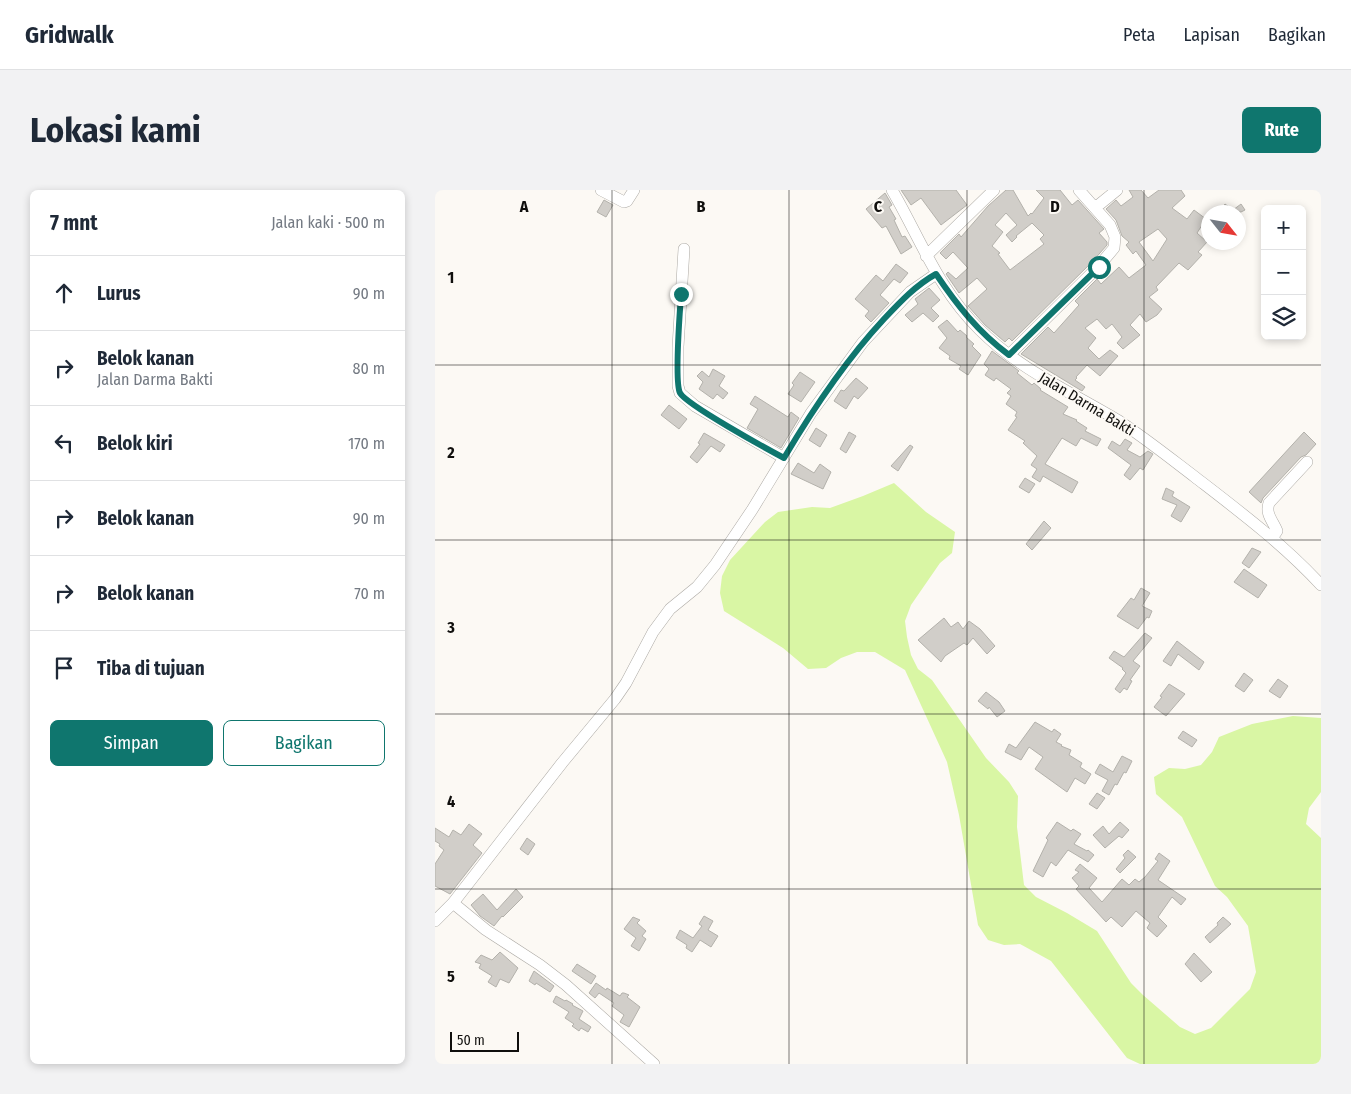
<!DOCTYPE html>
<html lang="id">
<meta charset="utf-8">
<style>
body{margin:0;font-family:"Fira Sans Condensed",sans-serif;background:#f2f2f3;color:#1f2937}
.controls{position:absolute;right:15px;top:15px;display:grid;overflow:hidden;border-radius:8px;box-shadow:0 2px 8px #0003}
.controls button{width:45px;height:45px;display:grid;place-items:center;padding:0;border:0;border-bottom:1px solid #e0e1e3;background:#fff;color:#1f2937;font:25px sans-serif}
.compass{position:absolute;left:766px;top:15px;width:45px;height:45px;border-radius:50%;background:#fff;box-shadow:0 2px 8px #0003;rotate:121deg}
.scale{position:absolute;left:15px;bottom:12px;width:69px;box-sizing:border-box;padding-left:5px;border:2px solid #100f0d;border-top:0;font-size:14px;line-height:18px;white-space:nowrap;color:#100f0d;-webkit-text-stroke:4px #fcf9f4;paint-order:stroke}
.stop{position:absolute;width:15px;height:15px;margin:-11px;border:4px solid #0f766e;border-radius:50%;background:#fff}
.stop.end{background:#0f766e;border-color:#fff;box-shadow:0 1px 5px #0008}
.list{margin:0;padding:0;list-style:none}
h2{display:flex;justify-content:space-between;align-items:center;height:65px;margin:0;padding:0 20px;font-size:21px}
h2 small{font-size:16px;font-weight:400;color:#747a83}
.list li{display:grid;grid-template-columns:32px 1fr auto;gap:15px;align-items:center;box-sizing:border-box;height:75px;padding:0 20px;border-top:1px solid #e0e1e3}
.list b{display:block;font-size:19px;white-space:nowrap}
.list p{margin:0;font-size:16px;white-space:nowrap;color:#747a83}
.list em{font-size:16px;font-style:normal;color:#747a83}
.actions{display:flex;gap:10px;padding:15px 20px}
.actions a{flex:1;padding:11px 0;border:1px solid #0f766e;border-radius:8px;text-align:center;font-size:18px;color:#0f766e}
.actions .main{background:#0f766e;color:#fff}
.icon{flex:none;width:28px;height:28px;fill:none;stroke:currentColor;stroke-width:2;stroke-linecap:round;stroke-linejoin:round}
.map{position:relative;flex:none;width:886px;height:874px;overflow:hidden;border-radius:8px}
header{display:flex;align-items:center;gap:30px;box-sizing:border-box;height:70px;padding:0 25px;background:#fff;border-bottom:1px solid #e0e1e3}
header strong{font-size:24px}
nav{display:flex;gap:28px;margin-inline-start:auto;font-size:18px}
.intro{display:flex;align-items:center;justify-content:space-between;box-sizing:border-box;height:120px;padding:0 30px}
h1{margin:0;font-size:35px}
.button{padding:12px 22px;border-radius:8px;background:#0f766e;color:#fff;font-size:18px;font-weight:700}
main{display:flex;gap:30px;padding:0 30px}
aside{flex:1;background:#fff;border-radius:8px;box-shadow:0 2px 8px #0003}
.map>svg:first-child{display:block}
.green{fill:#d9f6a4}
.building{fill:#d1cec9;stroke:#b3b1ab;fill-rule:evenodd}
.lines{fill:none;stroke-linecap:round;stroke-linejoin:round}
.minor-casing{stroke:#aca9a4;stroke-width:12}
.minor{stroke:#fff;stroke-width:11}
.route{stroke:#0f766e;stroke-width:6}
.grid{fill:none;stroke:#100f0d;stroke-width:1;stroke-opacity:0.55}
.labels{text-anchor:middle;stroke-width:4;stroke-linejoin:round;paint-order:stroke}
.street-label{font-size:15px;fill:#100f0d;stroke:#fcf9f4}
.grid-label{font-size:16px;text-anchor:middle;font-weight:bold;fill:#100f0d;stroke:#fcf9f4;stroke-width:4;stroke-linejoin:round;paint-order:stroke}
</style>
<header>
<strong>Gridwalk</strong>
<nav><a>Peta</a><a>Lapisan</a><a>Bagikan</a></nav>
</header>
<div class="intro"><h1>Lokasi kami</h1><a class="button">Rute</a></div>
<main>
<aside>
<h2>7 mnt<small>Jalan kaki · 500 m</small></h2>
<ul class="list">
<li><svg class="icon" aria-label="ahead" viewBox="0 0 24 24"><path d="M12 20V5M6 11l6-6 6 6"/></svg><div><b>Lurus</b></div><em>90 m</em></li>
<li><svg class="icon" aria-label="right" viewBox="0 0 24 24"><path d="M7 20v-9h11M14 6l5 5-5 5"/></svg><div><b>Belok kanan</b><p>Jalan Darma Bakti</p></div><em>80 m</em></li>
<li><svg class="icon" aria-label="left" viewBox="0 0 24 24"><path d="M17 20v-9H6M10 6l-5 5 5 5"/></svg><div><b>Belok kiri</b></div><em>170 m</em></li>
<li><svg class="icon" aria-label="right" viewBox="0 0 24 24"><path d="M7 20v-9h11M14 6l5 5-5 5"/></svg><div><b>Belok kanan</b></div><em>90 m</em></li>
<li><svg class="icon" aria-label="right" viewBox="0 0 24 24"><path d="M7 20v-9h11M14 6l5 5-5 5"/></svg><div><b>Belok kanan</b></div><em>70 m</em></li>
<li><svg class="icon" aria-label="arrive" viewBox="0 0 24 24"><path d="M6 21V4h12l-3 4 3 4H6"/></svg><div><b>Tiba di tujuan</b></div></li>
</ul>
<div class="actions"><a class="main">Simpan</a><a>Bagikan</a></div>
</aside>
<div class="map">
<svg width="886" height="874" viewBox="0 0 886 874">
<rect width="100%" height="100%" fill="#fcf9f4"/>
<path class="green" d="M459 293 491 322 520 342 517 363 505 373 476 415 470 431 472 447 476 465 483 479 497 490 551 568 574 592 583 606 582 637 589 695 601 707 632 723 662 741 696 793 708 805 745 837 760 844 776 838 815 799 821 782 813 736 792 707 780 696 747 627 721 604 719 587 734 578 750 579 766 575 777 562 784 547 817 534 858 526 886 528V602L874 618 871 634 886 648V874H705L692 868 616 771 585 754 569 755 553 750 543 735 524 625 512 572 470 480 440 462H422L406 468 391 478 373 479 348 458 289 421 285 403 287 386 295 370 330 332 343 322 377 317 395 318 428 306Z"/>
<path class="building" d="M466 0H521L532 15 506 35 486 8 476 15Z
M571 0H578L593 26 596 23 597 24 609 8 601 0H625L637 15 643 10 669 39 664 43 672 52V55L657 72 577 151 574 148 570 152 550 135 533 116 552 99 542 88 524 103 511 84 513 82 521 89 533 78 518 62 511 69 505 63 524 44 526 47 553 16ZM571 23 582 35 571 45 577 52 582 47 581 46 597 33 609 45 605 49 609 54 575 80 563 64 565 63 557 56 568 42 560 35Z
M694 0H706L713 8 724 0H746L750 6 737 18 752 29 759 20 771 29 762 43 772 52 763 62 767 65 753 80 744 73 721 97 723 100 714 107 727 119 722 125 711 132 705 124 695 135 705 145 688 159 682 153 687 147 677 134 671 139 662 129 650 138 661 148 653 158 664 169 675 160 683 166 665 186 652 175 641 187 642 188 640 190 650 197 647 201 586 164 613 137 619 143 644 115 640 111 662 89 666 94 684 77 694 88 711 75 701 61 698 64 691 55 694 52 687 46 681 30 671 19 681 10 686 16 698 7ZM723 39 732 49 718 71 704 52Z
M450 3 457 15 454 17 461 29 459 30 467 47 470 46 477 57 466 64 451 36 447 38 431 19Z
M169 10 178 15 171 27 162 22Z
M790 14 798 20 806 14 810 20 806 22H790L786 20Z
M461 74 473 83 465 93 459 89 445 105 454 113 436 132 430 126 434 121 420 109 441 85 448 91Z
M494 98 505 110 496 118 504 126 498 132 488 123 477 132 470 125 483 114 480 109Z
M512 130 523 142 525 140 532 146 531 147 539 154 537 156 546 165 533 185 524 179 526 176 514 169 515 166 504 158 512 148 503 137Z
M557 161 584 181 582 183 597 195 599 193 606 199 605 200 633 217 628 224 642 230 641 231 652 238 650 241 666 249 662 256 646 248 641 256 627 248 610 274 643 292 637 303 608 286 605 292 597 287 602 279 596 275 602 266 588 253 590 251 573 240 582 227 580 226 582 222 571 214 576 206 572 203 576 199 561 188 559 191 550 185 554 179 549 174Z
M278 179 290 186 284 196 293 203 288 209 282 204 278 209 264 199 268 192 262 186 267 181 274 187Z
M365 182 380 192 366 212 353 204 359 195 357 193Z
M421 188 433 198 423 209 419 206 411 219 399 211 406 200 409 201Z
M320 206 353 227 356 222 364 228 346 258 312 238 323 219 315 214Z
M234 215 252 229 244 239 226 225Z
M381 238 392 245 385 257 374 250Z
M414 242 421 246 411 263 405 259Z
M869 242 881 254 871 265 866 267 828 308 826 313 814 302Z
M269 243 290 255 285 262 276 256 262 273 255 267 265 254 263 253Z
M690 249 697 253 692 260 705 267 713 261 718 264 708 280 705 278 695 290 689 285 696 275 673 258 677 251 685 256Z
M475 255 478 257 463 281 456 276Z
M363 273 379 283 385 274 396 282 388 299 356 284Z
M590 288 600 294 594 303 584 297Z
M731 298 739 302 737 306 755 317 746 332 736 326 742 315 727 309Z
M609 331 616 338 597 360 591 354Z
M817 358 826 362 814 378 807 373Z
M809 379 832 395 823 408 799 392Z
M706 398 715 403 707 416 717 421 714 428 712 427 703 439 682 426 696 408 699 410Z
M509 428 516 437 523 432 528 439 534 431 545 439 560 456 552 464 538 448 532 455 529 453 510 466 506 472 483 450Z
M710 443 717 448 698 471 705 476 695 490 697 491 692 500 689 498 685 503 680 499 691 483 687 479 688 478 674 468 679 461 689 467Z
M742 451 769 472 764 480 743 464 736 476 728 471Z
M809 483 818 490 809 502 800 496Z
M843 489 853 496 845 508 834 501Z
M734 494 750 504 731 526 719 517 727 507 725 506Z
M551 502 564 512 570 521 562 527 554 517 553 519 543 511Z
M600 532 617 542 619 539 626 544 621 552 627 555 626 556 636 560 634 565 647 573 645 577 656 584 650 594 640 588 632 602 600 579 608 567 594 557 586 570 570 562 574 554 581 558Z
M748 541 762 550 757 557 743 548Z
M687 566 697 571 691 583 689 582 682 595 680 594 674 605 667 601 673 590 660 583 665 574 678 582Z
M662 603 670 608 662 619 654 614Z
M622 632 636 641 638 639 646 644 639 654 652 661 653 660 659 665 653 672 633 660 621 676 616 672 608 687 598 681 613 650 611 648Z
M685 632 694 640 687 648 684 646 670 658 658 645 668 636 674 644Z
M34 634 47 644 38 655 47 663 15 704 0 696V674L9 660 4 656 5 654 0 651V638L14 647 18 640 26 645Z
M92 648 100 654 93 665 85 659Z
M693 660 701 667 685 683 681 679 690 668 688 665Z
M724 663 735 671 723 690 751 709 746 715 737 707 723 727 732 736 722 747 712 738 715 733 701 721 687 737 676 727 671 732 641 699 644 696 637 688 644 682 640 680 645 674 662 688 654 698 667 712 687 689 694 695 700 689 704 692 710 687 723 671 720 669Z
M81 699 88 707 68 727 67 726 59 736 45 726 36 715 48 704 62 720Z
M269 726 278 731 273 740 283 746 276 757 265 750 257 762 251 758 252 755 241 748 245 740 258 748 267 736 264 734Z
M198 727 205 730 202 733 211 741 207 746 211 749 204 761 196 756 201 748 189 739Z
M788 727 796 734 775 753 770 747 783 735 782 733Z
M65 762 83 778 74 793 65 789 61 797 53 792 57 786 44 778 46 774 40 772 46 765 57 770Z
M759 763 777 782 766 792 750 774Z
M142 774 161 786 156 794 137 781Z
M99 781 119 796 115 802 101 793 100 795 94 791Z
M161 793 171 800 172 798 185 806 187 803H189L194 805 192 807 205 817 194 837 185 832 189 825 177 816 179 813 164 803 160 808 154 803Z
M121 806 130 811 131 810 138 814 137 815 148 821 144 829 156 837 153 842 146 838 144 841 137 836 139 834 130 828 134 822 118 812Z"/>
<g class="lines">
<defs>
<path id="minor" d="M166 0 189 12 192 11 199 0
M457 0C486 50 503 99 545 140 585 180 636 202 684 231 710 248 735 268 760 287 804 321 848 354 886 395
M660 18 682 0
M249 59 243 157V196L245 203 260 216 349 268
M491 66 559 0
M574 165 663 77 679 58 680 47 675 35 644 0
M837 348 842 341C838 331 830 324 834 313L872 272
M18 713 51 740 105 775 131 795 219 874
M0 731 18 713 127 573 180 509 191 493 218 442 235 419 262 397 280 375 317 320 376 223 428 152 475 102 501 84"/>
</defs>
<use href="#minor" class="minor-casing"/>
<use href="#minor" class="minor"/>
</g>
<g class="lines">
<path class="route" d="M246 104C245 122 239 191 245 203 252 215 332 259 349 268 378 219 410 171 449 129 465 112 481 95 501 84 522 115 543 142 574 165L664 77"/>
</g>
<path class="grid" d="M177 0V874M354 0V874M532 0V874M709 0V874M0 175H886M0 350H886M0 524H886M0 699H886"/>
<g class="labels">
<g class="street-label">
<text transform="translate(652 214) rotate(31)" y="5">Jalan Darma Bakti</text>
</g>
</g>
<g class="grid-label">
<text x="89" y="22">A</text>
<text x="266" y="22">B</text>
<text x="443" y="22">C</text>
<text x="620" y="22">D</text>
<text x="16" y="93">1</text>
<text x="16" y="268">2</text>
<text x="16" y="443">3</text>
<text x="16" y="617">4</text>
<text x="16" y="792">5</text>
</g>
</svg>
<div class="controls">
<button>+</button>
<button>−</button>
<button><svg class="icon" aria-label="layers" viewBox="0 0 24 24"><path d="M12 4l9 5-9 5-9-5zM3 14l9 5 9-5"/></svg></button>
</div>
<svg class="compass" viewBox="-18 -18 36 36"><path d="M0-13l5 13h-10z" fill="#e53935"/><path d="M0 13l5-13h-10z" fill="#747a83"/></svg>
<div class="scale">50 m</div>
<div class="stop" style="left:664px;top:77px"></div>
<div class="stop end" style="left:246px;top:104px"></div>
</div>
</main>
